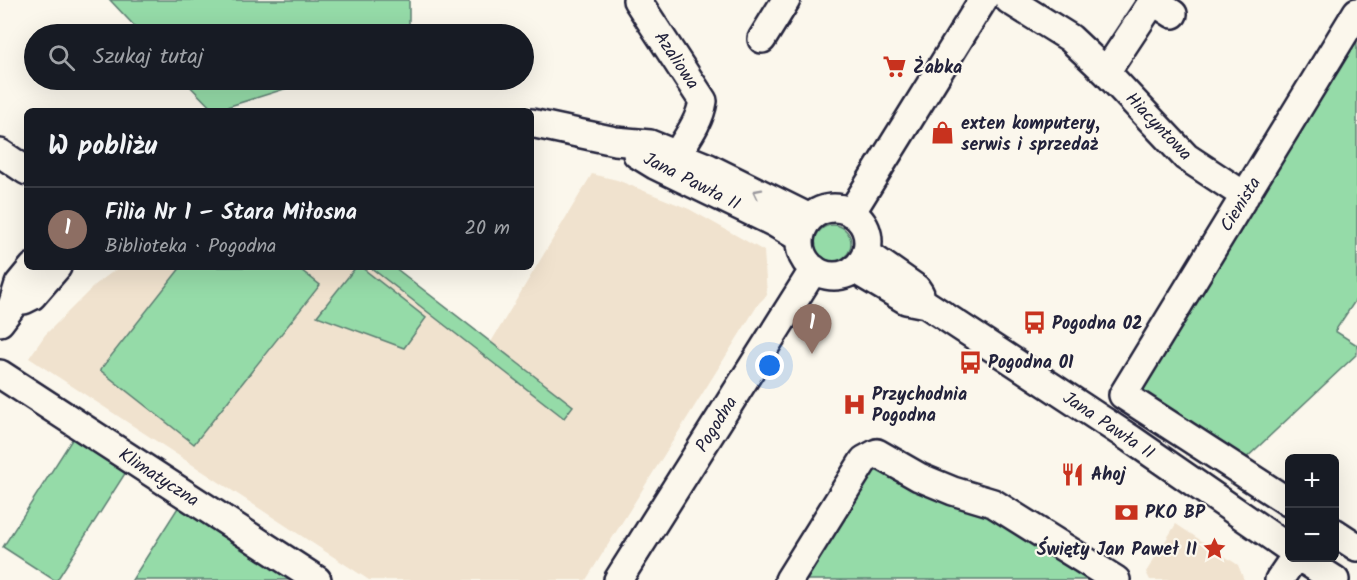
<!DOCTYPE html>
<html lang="pl">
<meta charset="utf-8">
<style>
body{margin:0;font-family:Kalam,sans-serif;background:#20242c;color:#f1f3f6}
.controls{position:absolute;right:18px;bottom:18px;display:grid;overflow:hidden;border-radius:9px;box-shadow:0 6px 24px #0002}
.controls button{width:54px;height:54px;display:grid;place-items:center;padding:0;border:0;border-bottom:2px solid #363941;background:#171b24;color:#f1f3f6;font:30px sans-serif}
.you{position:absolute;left:770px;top:366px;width:21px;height:21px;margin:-15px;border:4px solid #fff;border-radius:50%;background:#1a73e8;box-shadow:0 0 0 9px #1a73e833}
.badge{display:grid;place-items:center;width:39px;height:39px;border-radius:50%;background:#1a73e8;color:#fff;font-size:20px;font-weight:700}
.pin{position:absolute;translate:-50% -50px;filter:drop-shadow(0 2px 3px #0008)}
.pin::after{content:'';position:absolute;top:32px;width:21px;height:18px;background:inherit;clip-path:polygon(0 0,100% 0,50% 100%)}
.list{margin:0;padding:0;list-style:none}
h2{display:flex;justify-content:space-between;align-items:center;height:78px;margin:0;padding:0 24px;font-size:26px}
h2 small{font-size:20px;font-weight:400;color:#9ea1a6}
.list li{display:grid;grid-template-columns:39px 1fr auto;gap:18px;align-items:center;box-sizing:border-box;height:84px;padding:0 24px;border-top:2px solid #363941}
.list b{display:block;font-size:22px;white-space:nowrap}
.list p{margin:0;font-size:20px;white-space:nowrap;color:#9ea1a6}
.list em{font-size:20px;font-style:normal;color:#9ea1a6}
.icon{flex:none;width:33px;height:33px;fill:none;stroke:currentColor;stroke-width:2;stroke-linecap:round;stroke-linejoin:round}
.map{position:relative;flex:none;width:1357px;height:580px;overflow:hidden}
.search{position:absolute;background:#171b24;box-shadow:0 6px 24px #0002;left:24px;top:24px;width:510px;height:66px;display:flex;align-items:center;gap:15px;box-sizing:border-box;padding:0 21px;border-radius:33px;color:#9ea1a6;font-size:22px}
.panel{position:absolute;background:#171b24;box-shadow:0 6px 24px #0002;left:24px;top:108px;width:510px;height:162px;border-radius:9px}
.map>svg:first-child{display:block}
.built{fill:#f0e2ce}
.green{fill:#95dba8;stroke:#5c7e72;stroke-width:1.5}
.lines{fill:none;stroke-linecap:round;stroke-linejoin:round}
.minor-casing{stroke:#22223b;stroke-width:32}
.minor{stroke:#fbf7ec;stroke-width:27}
.oneway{stroke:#99979c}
.labels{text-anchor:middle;stroke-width:4.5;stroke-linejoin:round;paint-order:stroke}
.street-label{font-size:18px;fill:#22223b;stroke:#fbf7ec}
.poi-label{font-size:18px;font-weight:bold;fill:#22223b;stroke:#fbf7ec;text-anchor:start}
</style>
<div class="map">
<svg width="1357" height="580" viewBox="0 0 1357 580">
<rect width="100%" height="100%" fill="#fbf7ec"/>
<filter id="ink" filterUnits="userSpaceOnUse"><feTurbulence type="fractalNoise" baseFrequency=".0167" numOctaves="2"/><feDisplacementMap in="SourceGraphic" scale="12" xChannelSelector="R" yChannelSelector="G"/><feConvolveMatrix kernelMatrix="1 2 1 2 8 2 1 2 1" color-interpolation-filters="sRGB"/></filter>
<g filter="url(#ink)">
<path class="built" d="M592 174 617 180 689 209 764 251 767 295 759 303 586 580H369L29 358 45 335 95 285 119 267H394L491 342Z
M1176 524 1238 565 1244 580H1150L1146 572Z"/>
<path class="green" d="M110 0H409V34H142Z
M1357 31V298L1335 331 1357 345V354L1242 462 1136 393Z
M184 80H313L214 111Z
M815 243a18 18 0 1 1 36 0a18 18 0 1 1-36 0Z
M181 267H297L320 285 194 444 100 370Z
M356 267H361L426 318 404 348 317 316Z
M370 267H394L573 406 564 418Z
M73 438 126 472 57 580H54L3 547Z
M877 464 930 493 1012 526 1096 580H798Z
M179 506 293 580H132Z"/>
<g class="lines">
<defs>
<path id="minor" d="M637 0 703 101C700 121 687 138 677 154
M1009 0 1070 38 1106 72 1186 157 1245 196
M762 39 786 0
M1106 72 1153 1 1173 14
M531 123 615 141 650 144 709 168 810 218
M0 153 27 171
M637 154 655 165 773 222 800 238
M800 242a34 34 0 1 1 68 0a34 34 0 1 1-68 0Z
M851 213 983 0
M866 253 916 288 920 294
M854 269 906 300 926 304 1131 439 1290 549
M24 300 32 296 57 267
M0 322 12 306 19 284 33 267
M0 374 317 580
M1290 503 1123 395 1357 12
M1334 532 1357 547
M1301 558 1335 580
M618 580 814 269
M789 580 864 460 877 453 919 477 953 491 993 503 1116 580
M1279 580 1294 558"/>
</defs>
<use href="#minor" class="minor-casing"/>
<use href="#minor" class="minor"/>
</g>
<defs><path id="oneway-chevron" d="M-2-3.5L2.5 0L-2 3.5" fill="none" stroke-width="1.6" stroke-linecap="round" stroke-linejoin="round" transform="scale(1.5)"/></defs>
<use class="oneway" href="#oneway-chevron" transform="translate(757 193) rotate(-153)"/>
</g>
<defs>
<symbol id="supermarket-bare" viewBox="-9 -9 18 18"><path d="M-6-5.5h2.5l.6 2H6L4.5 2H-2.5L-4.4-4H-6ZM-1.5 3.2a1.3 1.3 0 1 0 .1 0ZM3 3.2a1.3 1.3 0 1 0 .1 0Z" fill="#c8321e" stroke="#fbf7ec" stroke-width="2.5" paint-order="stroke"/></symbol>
<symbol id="shop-bare" viewBox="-9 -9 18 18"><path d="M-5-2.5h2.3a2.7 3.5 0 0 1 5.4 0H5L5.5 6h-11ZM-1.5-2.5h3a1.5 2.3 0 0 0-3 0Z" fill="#c8321e" stroke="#fbf7ec" stroke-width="2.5" paint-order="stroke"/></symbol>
<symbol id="bus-bare" viewBox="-9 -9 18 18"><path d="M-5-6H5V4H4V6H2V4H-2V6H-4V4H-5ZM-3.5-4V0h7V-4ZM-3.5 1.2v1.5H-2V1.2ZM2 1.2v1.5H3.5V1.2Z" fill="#c8321e" stroke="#fbf7ec" stroke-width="2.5" paint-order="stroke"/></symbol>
<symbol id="hospital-bare" viewBox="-9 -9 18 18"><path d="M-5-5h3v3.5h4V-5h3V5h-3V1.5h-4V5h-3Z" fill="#c8321e" stroke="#fbf7ec" stroke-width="2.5" paint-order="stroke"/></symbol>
<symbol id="restaurant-bare" viewBox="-9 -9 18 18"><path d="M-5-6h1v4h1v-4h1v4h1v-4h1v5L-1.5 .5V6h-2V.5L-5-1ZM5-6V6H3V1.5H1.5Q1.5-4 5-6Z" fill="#c8321e" stroke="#fbf7ec" stroke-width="2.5" paint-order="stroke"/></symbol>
<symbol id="bank-bare" viewBox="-9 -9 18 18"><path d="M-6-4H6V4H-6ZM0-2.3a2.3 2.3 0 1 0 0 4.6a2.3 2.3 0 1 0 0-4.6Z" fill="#c8321e" stroke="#fbf7ec" stroke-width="2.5" paint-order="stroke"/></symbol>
<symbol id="sight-bare" viewBox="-9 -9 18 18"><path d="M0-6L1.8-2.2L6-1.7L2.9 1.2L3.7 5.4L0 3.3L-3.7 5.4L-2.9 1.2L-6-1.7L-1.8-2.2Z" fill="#c8321e" stroke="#fbf7ec" stroke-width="2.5" paint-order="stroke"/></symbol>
</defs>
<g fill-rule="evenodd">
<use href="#supermarket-bare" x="878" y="50" width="33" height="33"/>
<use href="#shop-bare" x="926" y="116" width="33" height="33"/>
<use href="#bus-bare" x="1018" y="306" width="33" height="33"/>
<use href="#bus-bare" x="954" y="346" width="33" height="33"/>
<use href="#hospital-bare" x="838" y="388" width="33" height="33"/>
<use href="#restaurant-bare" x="1056" y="458" width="33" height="33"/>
<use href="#bank-bare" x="1110" y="496" width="33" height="33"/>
<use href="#sight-bare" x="1198" y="532" width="33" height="33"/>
</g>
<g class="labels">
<g class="street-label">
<text transform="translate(677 60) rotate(56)" y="6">Azaliowa</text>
<text transform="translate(1159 126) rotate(46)" y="6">Hiacyntowa</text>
<text transform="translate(692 181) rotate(27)" y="6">Jana Pawła II</text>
<text transform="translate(1240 204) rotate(-58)" y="6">Cienista</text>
<text transform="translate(716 424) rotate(-58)" y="6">Pogodna</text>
<text transform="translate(1109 425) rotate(34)" y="6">Jana Pawła II</text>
<text transform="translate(159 477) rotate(33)" y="6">Klimatyczna</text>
</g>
<g class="poi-label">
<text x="913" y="73">Żabka</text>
<text x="961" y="129">exten komputery,<tspan x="961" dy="21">serwis i sprzedaż</tspan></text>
<text x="1052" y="329">Pogodna 02</text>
<text x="988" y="368">Pogodna 01</text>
<text x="872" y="400">Przychodnia<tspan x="872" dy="21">Pogodna</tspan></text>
<text x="1091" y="480">Ahoj</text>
<text x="1145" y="518">PKO BP</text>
<text x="1197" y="555" text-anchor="end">Święty Jan Paweł II</text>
</g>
</g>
</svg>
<div class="controls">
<button>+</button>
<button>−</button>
</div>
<div class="you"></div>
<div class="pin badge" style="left:812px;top:354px;background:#8d6e63">1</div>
<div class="search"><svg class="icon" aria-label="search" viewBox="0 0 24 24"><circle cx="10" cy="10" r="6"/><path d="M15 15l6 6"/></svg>Szukaj tutaj</div>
<section class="panel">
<h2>W pobliżu<small></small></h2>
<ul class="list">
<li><span class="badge" style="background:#8d6e63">1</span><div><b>Filia Nr 1 – Stara Miłosna</b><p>Biblioteka · Pogodna</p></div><em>20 m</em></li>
</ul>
</section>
</div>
